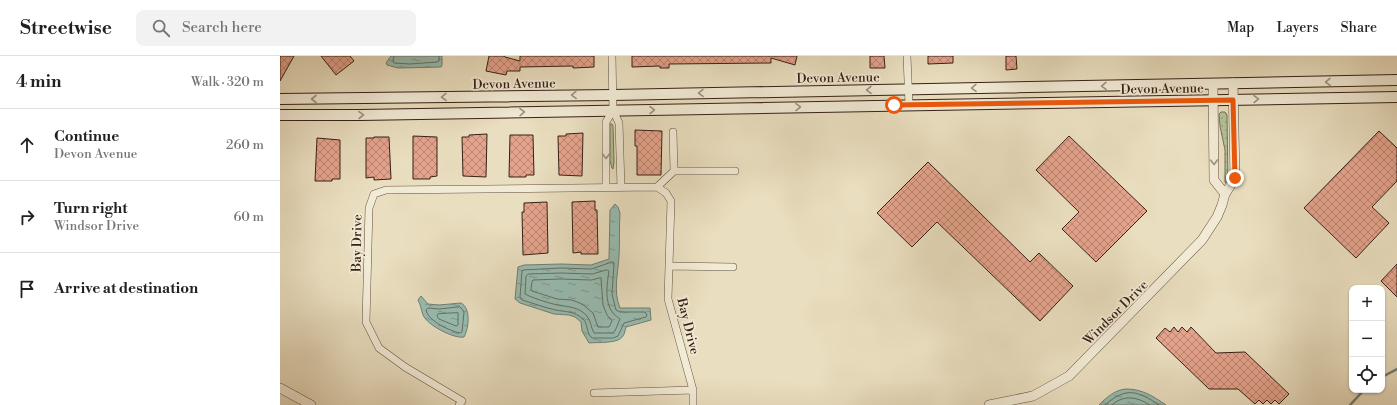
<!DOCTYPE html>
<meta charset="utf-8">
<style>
body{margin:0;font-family:"Libre Bodoni",serif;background:#f2f2f2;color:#202124}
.controls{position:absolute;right:12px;bottom:12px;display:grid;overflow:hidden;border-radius:8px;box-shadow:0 1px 3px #0004}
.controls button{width:36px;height:36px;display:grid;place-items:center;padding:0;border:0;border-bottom:1px solid #e0e0e0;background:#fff;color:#202124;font:20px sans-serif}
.stop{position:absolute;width:12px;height:12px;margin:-9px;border:3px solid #ea580c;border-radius:50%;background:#fff}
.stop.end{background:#ea580c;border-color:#fff;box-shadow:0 1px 4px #0008}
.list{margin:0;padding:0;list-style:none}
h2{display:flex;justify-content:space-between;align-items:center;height:52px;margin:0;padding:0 16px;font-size:17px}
h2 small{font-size:13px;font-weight:400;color:#757577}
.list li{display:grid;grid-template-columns:26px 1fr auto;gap:12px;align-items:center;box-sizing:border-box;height:72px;padding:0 16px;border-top:1px solid #e0e0e0}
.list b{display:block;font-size:15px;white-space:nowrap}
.list p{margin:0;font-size:13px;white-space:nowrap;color:#757577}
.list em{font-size:13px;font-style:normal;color:#757577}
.icon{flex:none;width:22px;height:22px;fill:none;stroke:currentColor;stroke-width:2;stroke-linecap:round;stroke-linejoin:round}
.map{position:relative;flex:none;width:1117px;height:349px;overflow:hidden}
header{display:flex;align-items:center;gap:24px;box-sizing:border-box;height:56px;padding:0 20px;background:#fff;border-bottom:1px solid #e0e0e0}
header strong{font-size:19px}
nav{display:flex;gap:22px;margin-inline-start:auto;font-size:14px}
.search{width:280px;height:36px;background:#f2f2f2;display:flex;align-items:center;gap:10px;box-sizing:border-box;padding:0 14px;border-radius:8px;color:#757577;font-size:15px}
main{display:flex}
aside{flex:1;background:#fff}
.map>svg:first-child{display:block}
.grass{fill:url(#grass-dots);stroke:#747156}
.water{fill:url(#water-ripples);stroke:#717e73}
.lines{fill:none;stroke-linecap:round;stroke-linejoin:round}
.shore{stroke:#686e64;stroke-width:1}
.stream{stroke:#717e73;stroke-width:2.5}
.building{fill:url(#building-cross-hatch);stroke:#382017}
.minor-casing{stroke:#645041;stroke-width:8}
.tertiary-casing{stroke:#645041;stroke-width:10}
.secondary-casing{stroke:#382017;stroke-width:12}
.minor{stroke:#f1ead5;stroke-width:7}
.tertiary{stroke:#f1ead5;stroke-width:9}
.secondary{stroke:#f1ead5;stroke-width:10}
.oneway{stroke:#9e8f80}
.route{stroke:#ea580c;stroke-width:5}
.labels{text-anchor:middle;stroke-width:3.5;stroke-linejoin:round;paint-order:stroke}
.street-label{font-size:13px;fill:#382017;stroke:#f1ead5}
</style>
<header>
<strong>Streetwise</strong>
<div class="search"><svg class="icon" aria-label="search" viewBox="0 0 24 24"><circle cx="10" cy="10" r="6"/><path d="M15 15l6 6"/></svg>Search here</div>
<nav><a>Map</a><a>Layers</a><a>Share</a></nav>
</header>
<main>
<aside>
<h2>4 min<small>Walk · 320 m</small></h2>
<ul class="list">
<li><svg class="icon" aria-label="ahead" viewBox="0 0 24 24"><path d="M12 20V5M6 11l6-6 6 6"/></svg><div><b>Continue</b><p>Devon Avenue</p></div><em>260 m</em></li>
<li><svg class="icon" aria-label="right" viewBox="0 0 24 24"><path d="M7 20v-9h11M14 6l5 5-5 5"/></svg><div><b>Turn right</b><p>Windsor Drive</p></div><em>60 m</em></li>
<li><svg class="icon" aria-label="arrive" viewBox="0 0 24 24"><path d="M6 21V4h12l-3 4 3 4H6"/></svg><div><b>Arrive at destination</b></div></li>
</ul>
</aside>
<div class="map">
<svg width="1117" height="349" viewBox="0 0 1117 349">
<defs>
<pattern id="grass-dots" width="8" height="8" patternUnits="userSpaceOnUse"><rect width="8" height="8" fill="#b1c296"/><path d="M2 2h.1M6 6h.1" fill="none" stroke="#99a681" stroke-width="1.8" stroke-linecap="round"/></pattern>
<pattern id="water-ripples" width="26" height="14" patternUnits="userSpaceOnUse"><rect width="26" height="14" fill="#97bcb1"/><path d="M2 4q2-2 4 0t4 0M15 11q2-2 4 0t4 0" fill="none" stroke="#7c988f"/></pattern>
<pattern id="building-cross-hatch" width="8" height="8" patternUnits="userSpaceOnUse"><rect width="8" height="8" fill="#e4a38c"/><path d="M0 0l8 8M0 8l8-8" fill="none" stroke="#ba8471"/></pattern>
</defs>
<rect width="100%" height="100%" fill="#e9debf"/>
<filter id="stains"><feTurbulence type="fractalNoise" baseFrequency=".005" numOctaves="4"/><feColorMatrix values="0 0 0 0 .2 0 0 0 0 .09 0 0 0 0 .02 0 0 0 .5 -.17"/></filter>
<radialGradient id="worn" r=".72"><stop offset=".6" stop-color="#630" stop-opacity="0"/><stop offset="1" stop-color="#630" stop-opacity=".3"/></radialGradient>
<path class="grass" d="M941 56H945L947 59 948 126 947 127 945 126V94L940 70 939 58Z
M330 68H332L333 70 334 106 333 113 332 112 330 105Z"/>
<path class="water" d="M111 0H162V9L161 11 118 12 107 9 106 7Z
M335 148 338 151 340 157C339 171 340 186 339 200 338 218 333 235 340 252H370L371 264 346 271C345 274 345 277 343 280 339 288 317 286 309 287L302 275 301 266 295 261 289 259 274 258 240 247 235 243 238 211 244 209 281 208 311 209 329 203 330 154Z
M141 240 148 248 159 249 181 247C191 252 189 272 184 281 174 283 147 269 143 259 141 254 141 249 138 244Z
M846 333C862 333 873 340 886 349H819C827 341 835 334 846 333Z"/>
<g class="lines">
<path class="shore" d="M114 0 113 5 114 7 130 8 157 6 159 5V0
M333 206 334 208 332 238 336 254 340 256H365L367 259 366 261 344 267 338 280 333 282H312C306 277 308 267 303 263 294 255 286 256 276 254 265 252 253 247 242 244L240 241 242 215 243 214 281 212 311 213Z
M327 214 329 215C327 228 324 246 333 257 335 260 338 261 340 263L335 275 332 277H314C311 272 311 265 307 260 299 251 289 251 278 249 271 248 250 241 245 238L246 220 248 218 281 217 312 218Z
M321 222 323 249 327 259 332 265 329 271H318L313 257 302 248 292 244 277 243 252 235 251 233 252 226 253 224 281 223 311 224Z
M180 251 182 253 184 256 182 276 180 277C170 275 148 265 146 254L148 252 159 253Z
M178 257V269L176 270 159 263 157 260 158 258Z
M825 349C845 331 857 334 879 349
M832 349C844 338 857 341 870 349"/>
<path class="stream" d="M1102 321 1117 313
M1070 349 1084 334"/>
</g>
<path class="building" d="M0 0H14L0 25Z
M41 0H70L74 5 56 19Z
M209 0H224L225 1 240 5V0H314V11L293 12V10L240 11V15H227L226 19 206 15Z
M352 0H517L515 9 491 2V7L389 8V12H380V10L352 11Z
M590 0H604L605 12H590Z
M648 0H673V7L648 8Z
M726 0H736L737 13 726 14Z
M355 74 382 75 381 119H357V90H355Z
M1099 75 1117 92V125L1092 151 1109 167 1076 202 1024 152Z
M303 77 302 120 279 119 278 80H286V78Z
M207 78 206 121 183 120 182 81H189V79Z
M230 79H253L254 119H246V121H229Z
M133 80 157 81V120L150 121V123H133Z
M789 80 867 155 816 206 782 173 799 156 756 114Z
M94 81H109L111 123 94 124V121L86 122V82H94Z
M37 82 60 84V123H52V125H35Z
M648 106 750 206 759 197 793 230 760 265 657 166 632 191 597 157Z
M315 145V154H317L318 198H301V196L293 197 292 146Z
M267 146 268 197 243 199 242 156H244V147Z
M1117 208V241L1101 225Z
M894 271 898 276 902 271 907 276 911 271 936 297 965 296 1009 338 999 348 995 344 991 348 987 344 983 348 979 344 975 348 958 333H929L876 282 885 272 890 276Z"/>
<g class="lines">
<defs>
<path id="minor" d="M332 0 333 54 339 67 341 131
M627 0 629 49
M394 115H455
M326 131V66L333 54
M377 131 394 115 393 76
M389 210 453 211
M314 337 413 334
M179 349 182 345 125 311 99 292 86 266 89 152 94 138 106 134 377 131 386 137 391 145 388 243 413 334V349"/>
<path id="tertiary" d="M933 28 934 124 945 138
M0 332 31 349
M709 349 753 340 789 320 922 184 937 161 942 149 945 138 955 122 953 27"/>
<path id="secondary" d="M0 43 333 39 1117 24
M0 59H80L1117 41"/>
</defs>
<use href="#minor" class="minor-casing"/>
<use href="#tertiary" class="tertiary-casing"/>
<use href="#secondary" class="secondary-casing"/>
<use href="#minor" class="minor"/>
<use href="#tertiary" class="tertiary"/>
<use href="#secondary" class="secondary"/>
</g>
<defs><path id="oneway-chevron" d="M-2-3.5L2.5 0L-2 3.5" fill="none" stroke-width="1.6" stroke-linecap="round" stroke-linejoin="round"/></defs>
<g class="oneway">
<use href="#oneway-chevron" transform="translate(1048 26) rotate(179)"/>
<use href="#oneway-chevron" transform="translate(824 30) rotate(179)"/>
<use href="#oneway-chevron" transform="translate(694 32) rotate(179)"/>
<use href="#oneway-chevron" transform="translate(589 34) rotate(179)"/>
<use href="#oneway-chevron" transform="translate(421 37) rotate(179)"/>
<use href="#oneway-chevron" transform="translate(294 39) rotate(179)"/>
<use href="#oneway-chevron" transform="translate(164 41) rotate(179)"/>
<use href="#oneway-chevron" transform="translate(34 43) rotate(-180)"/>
<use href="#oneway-chevron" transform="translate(976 43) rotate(-1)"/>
<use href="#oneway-chevron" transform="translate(518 51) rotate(-1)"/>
<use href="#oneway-chevron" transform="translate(372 54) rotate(-1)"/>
<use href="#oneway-chevron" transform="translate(242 56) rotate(-1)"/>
<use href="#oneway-chevron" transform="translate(81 59) rotate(-1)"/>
<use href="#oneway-chevron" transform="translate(326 100) rotate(90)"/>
<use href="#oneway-chevron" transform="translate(934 106) rotate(89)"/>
</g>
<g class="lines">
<path class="route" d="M614 49 953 44 955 122"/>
</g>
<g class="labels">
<g class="street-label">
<text transform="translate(558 21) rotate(-1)" y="5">Devon Avenue</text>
<text transform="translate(234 27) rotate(-1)" y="5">Devon Avenue</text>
<text transform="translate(882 32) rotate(-1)" y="5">Devon Avenue</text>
<text transform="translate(76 187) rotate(-89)" y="5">Bay Drive</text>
<text transform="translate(835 256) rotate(-45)" y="5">Windsor Drive</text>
<text transform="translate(409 270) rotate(76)" y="5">Bay Drive</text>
</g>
</g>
<rect width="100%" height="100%" filter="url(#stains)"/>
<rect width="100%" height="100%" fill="url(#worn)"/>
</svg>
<div class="controls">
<button>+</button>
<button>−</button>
<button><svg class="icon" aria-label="locate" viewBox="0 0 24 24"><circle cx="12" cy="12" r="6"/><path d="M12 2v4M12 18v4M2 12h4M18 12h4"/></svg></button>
</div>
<div class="stop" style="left:614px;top:49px"></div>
<div class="stop end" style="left:955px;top:122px"></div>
</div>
</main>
